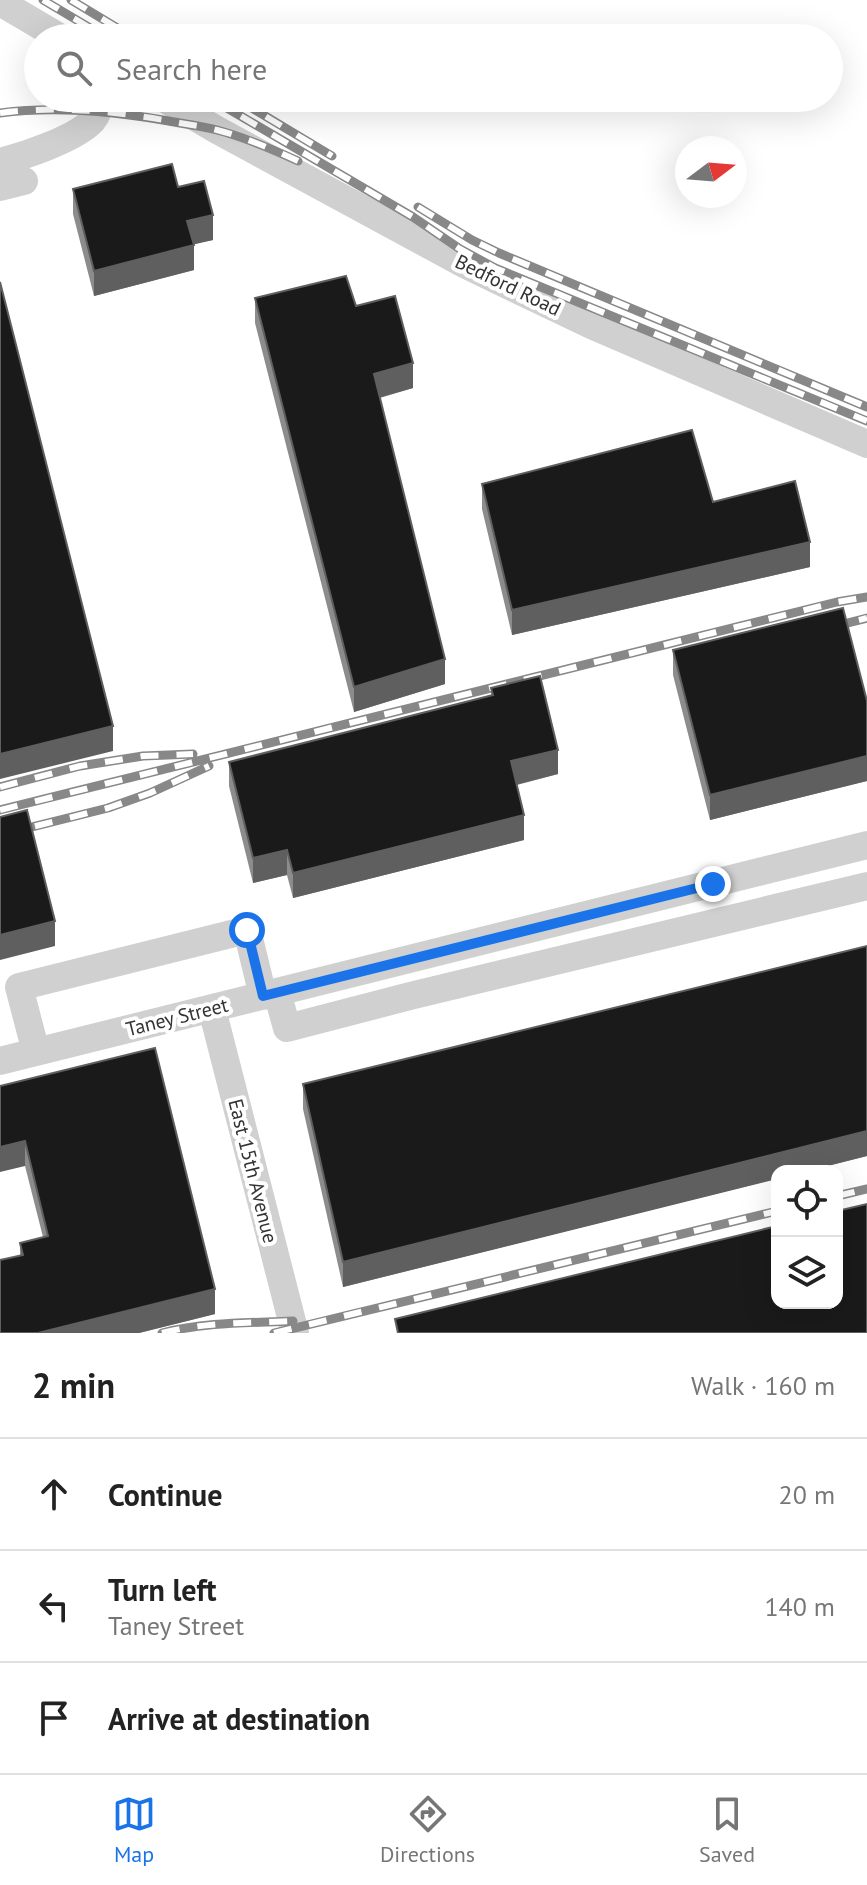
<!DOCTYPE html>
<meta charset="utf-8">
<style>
body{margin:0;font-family:"PT Sans",sans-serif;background:#f2f2f2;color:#222}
.controls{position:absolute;right:24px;bottom:24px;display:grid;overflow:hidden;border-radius:16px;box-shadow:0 8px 32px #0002}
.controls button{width:72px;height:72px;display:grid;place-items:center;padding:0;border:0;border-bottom:2px solid #e0e0e0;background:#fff;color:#222;font:40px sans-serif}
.compass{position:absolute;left:675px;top:136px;width:72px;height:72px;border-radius:50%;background:#fff;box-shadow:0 8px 32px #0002;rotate:74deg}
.stop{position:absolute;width:24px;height:24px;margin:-18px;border:6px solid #1a73e8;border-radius:50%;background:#fff}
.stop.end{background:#1a73e8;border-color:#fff;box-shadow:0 2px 8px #0008}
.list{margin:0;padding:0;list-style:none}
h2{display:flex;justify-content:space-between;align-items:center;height:104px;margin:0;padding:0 32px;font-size:34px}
h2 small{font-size:26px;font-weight:400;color:#767676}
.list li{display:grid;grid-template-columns:52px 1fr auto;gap:24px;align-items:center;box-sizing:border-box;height:112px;padding:0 32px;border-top:2px solid #e0e0e0}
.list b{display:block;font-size:30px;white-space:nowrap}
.list p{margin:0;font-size:26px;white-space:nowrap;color:#767676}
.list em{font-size:26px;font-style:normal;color:#767676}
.icon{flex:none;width:44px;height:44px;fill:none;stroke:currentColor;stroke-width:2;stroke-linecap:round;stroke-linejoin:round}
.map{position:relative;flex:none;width:867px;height:1333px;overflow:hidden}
.search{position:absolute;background:#fff;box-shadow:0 8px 32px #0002;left:24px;right:24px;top:24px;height:88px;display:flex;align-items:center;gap:20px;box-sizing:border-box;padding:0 28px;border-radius:44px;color:#767676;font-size:30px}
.sheet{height:440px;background:#fff}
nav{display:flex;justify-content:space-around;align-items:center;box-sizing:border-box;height:112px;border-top:2px solid #e0e0e0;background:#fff;font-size:22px;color:#767676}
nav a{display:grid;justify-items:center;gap:4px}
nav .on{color:#1a73e8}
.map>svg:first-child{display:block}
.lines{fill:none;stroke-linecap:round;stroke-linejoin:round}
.minor{stroke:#d0d0d0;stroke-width:28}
.rail-casing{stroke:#888;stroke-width:9}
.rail{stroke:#fff;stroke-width:6;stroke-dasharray:18;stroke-linecap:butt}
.wall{fill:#8c8c8c}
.shaded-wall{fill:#5f5f5f}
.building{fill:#1a1a1a;stroke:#5f5f5f;stroke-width:2}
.route{stroke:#1a73e8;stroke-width:10}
.labels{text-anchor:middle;stroke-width:8;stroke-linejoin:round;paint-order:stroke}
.street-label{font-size:20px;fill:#333;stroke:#fff}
</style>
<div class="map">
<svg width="867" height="1333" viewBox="0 0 867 1333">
<rect width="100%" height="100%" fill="#fff"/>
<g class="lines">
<path class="minor" d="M0 2 61 38
M163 98 217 130 466 265 591 325 867 444
M0 162C24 156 75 139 92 121 97 115 101 105 102 98
M0 187 24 181
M277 992 287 1028 410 996 867 886
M212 1009 295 1333
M36 1052 19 987 247 930 263 996
M0 1061 867 845"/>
<defs>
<path id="rail" d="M43 0 107 38
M71 0 134 38
M210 98 413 217 460 249 495 268 867 421
M235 98 332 156
M0 113C59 105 122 112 180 123 192 125 205 127 217 130 244 137 272 149 298 161
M418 207 472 240 499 253 867 407
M824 629 867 618
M0 787 80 766 143 756 193 754
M0 810 837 602 867 597
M0 835 108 808 150 793 209 766
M837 1196 867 1189
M162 1333C205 1322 249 1323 293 1321
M274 1333 777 1211"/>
</defs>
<use href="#rail" class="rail-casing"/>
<use href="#rail" class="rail"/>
</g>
<path class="wall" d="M178 187 213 240 193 244 194 270 94 296 73 214V189Z
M255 298 413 388 380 398 445 684 354 712 255 323Z
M482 484 713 502 810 567 512 635 482 509Z
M673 650 867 701V781L710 820 673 675Z
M491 688 558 774 517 785 524 840 293 898 287 875 253 883 229 786V762L491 696Z
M867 946V1156L343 1287 303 1109V1084Z
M0 1086 215 1314 139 1333H0L20 1255V1243L43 1237 25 1166Z"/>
<path class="shaded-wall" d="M213 215V240L187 246V221Z
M194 245V270L94 296V271Z
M413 363V388L374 399V374Z
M810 542V567L512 635V610Z
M445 659V684L354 712V687Z
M113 726V751L0 779V754Z
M558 750V774L511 786V761Z
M867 756V781L710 820V795Z
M524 815V840L293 898V873Z
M287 850V875L253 883V858Z
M55 921V946L0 960V935Z
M867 1131V1156L808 1171H777V1179L343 1287V1262Z
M25 1141V1166L0 1172V1147Z
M215 1289V1314L139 1333H38Z"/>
<path class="building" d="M172 164 178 187 204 181 213 215 187 221 194 245 94 271 73 189Z
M346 276 356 306 395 296 413 363 374 374 445 659 354 687 255 298Z
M0 282 113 726 0 754Z
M692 430 713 502 795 481 810 542 512 610 482 484Z
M843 608 867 701V756L710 795 673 650Z
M540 676 558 750 511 761 524 815 293 873 287 850 253 858 229 762 493 695 491 688Z
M27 810 55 921 0 935V817Z
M867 946V1131L343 1262 303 1084Z
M155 1048 215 1289 38 1333H0V1260L23 1255 20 1243 48 1236 25 1141 0 1147V1086Z
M867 1204V1333H398L395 1319 777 1226V1303H837V1211Z"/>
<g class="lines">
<path class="route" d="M247 930 263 996 713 884"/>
</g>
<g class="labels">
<g class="street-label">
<text transform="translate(508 285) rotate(26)" y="7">Bedford Road</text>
<text transform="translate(177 1017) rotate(-14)" y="7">Taney Street</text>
<text transform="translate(253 1171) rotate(76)" y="7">East 15th Avenue</text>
</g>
</g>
</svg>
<div class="controls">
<button><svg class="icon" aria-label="locate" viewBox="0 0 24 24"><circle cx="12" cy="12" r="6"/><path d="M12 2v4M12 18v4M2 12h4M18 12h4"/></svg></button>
<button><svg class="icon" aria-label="layers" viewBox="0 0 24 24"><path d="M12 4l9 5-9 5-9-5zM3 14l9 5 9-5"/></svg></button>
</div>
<svg class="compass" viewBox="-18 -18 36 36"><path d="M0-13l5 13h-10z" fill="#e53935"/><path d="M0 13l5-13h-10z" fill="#767676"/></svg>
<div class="stop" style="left:247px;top:930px"></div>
<div class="stop end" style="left:713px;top:884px"></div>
<div class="search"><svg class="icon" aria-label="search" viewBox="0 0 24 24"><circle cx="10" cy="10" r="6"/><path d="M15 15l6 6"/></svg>Search here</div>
</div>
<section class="sheet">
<h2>2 min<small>Walk · 160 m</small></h2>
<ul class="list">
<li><svg class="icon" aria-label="ahead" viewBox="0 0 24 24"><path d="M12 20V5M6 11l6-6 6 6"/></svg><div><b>Continue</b></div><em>20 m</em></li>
<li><svg class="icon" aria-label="left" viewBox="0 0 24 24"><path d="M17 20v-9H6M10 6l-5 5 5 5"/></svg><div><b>Turn left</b><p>Taney Street</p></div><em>140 m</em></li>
<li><svg class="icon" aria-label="arrive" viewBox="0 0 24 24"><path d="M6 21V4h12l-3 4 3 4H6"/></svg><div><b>Arrive at destination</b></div></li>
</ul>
</section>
<nav>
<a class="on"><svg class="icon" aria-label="map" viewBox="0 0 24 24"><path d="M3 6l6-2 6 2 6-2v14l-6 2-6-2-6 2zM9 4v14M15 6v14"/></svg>Map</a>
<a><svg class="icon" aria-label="directions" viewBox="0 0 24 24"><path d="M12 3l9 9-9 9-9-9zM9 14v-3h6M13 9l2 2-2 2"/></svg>Directions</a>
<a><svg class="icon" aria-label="saved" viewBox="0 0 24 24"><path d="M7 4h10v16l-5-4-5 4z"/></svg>Saved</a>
</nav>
